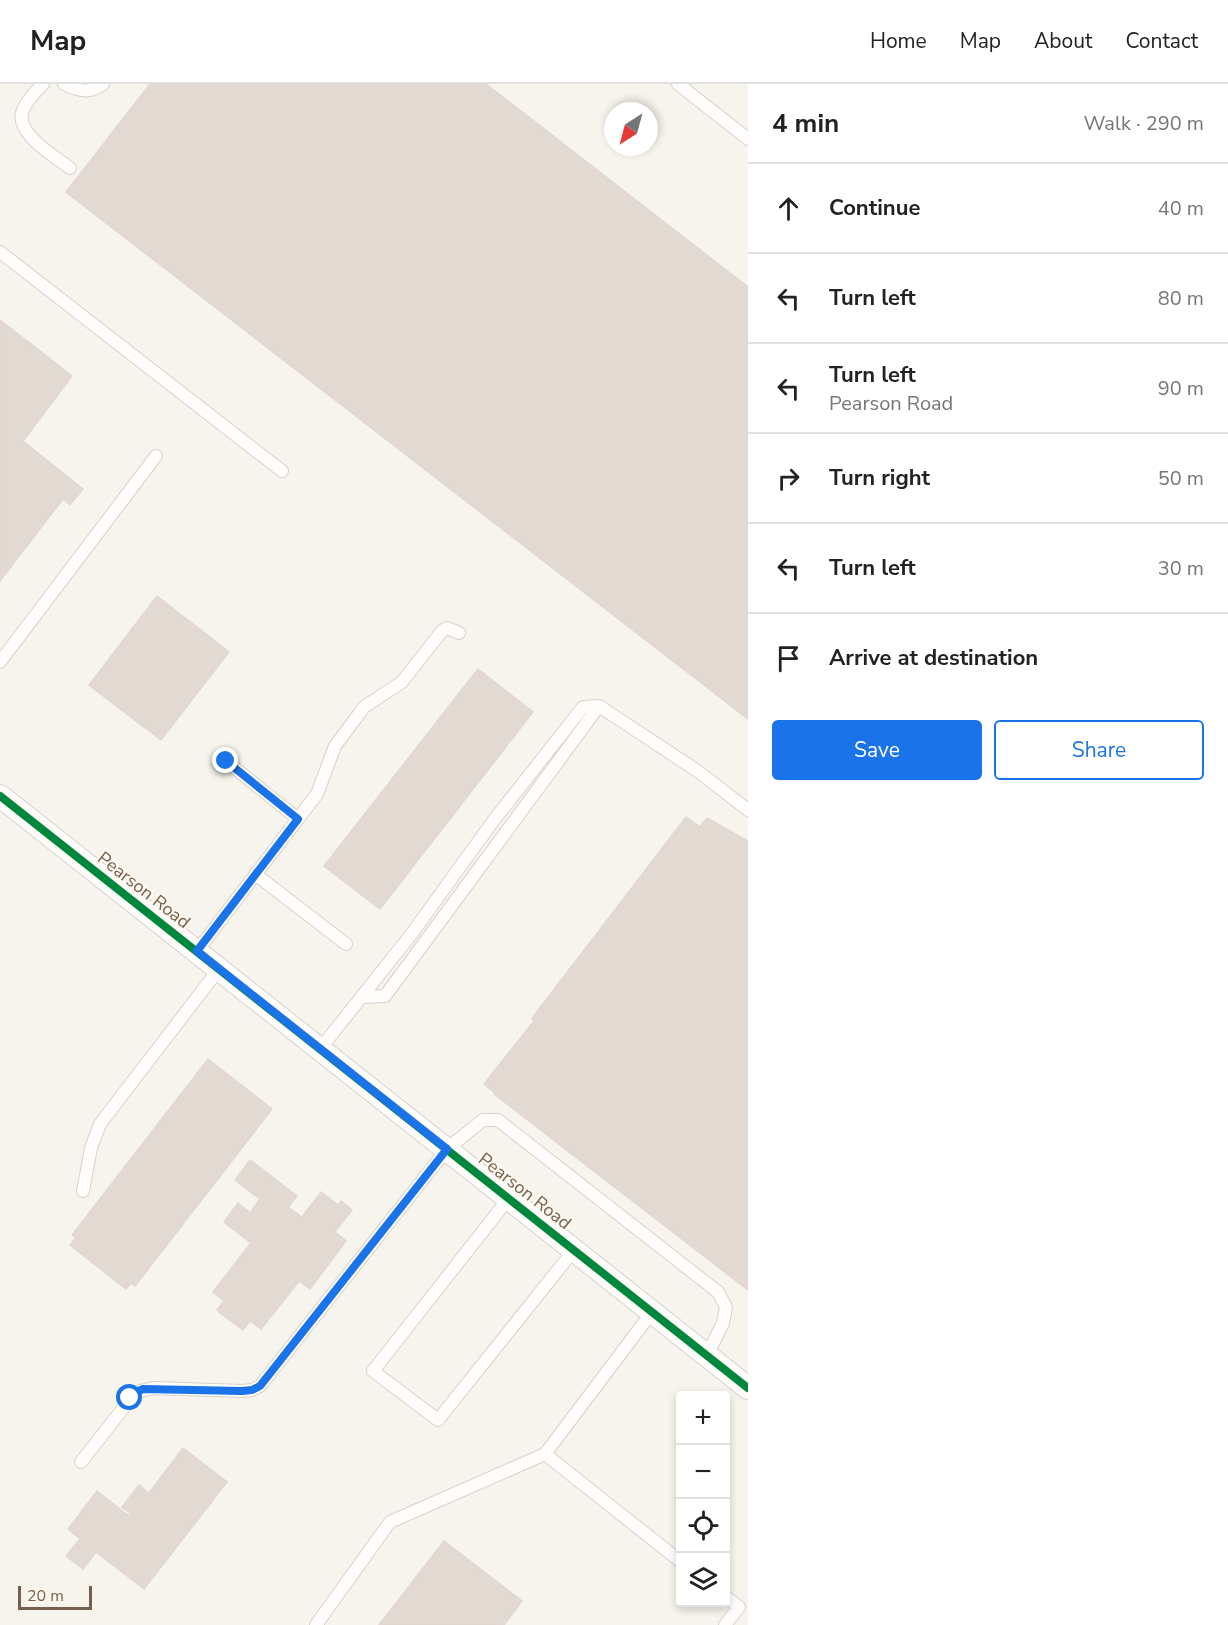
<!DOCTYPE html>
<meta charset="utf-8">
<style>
body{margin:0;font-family:"Nunito Sans",sans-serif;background:#f6f6f6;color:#222}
.controls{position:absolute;right:18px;bottom:18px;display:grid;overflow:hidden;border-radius:6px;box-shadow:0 3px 9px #0003}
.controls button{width:54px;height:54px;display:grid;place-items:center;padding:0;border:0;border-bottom:2px solid #e0e0e0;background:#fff;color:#222;font:30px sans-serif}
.compass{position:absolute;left:604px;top:18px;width:54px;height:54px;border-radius:50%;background:#fff;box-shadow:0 3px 9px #0003;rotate:216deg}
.scale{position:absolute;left:18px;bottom:15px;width:74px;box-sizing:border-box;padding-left:6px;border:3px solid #755f4e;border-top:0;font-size:16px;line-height:21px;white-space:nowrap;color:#755f4e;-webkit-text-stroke:4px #fef9f0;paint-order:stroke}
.stop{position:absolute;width:18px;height:18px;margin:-14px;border:4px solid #1a73e8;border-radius:50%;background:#fff}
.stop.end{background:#1a73e8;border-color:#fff;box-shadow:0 2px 6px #0008}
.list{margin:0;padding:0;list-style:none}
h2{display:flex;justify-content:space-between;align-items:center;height:78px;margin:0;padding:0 24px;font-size:26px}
h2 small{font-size:20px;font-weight:400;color:#767676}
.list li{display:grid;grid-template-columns:39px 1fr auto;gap:18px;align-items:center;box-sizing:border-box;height:90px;padding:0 24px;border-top:2px solid #e0e0e0}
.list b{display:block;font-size:22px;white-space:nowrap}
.list p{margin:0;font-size:20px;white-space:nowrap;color:#767676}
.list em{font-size:20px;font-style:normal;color:#767676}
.actions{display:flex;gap:12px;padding:18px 24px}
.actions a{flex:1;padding:14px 0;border:2px solid #1a73e8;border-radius:6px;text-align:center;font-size:21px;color:#1a73e8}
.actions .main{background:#1a73e8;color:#fff}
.icon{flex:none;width:33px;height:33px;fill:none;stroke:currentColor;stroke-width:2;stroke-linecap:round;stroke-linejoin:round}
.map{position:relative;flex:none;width:748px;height:1541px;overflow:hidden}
header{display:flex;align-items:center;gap:36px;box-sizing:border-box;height:84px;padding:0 30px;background:#fff;border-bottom:2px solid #e0e0e0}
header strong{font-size:28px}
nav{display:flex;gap:33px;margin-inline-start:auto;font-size:21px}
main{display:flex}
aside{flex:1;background:#fff}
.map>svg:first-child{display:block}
.building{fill:#e2dad2;stroke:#e0d8d0;stroke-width:1.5}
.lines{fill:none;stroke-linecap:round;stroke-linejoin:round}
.lane-casing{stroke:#d7d1cb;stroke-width:14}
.street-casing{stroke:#d7d1cb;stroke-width:24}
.lane{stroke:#fefdfc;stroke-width:12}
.street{stroke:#fefdfc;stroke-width:22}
.cycleway-casing{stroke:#fef9f0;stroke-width:11}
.cycleway{stroke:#00873e;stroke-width:8}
.route{stroke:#1a73e8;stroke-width:8}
.labels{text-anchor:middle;stroke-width:4.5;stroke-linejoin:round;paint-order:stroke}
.street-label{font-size:18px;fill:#755f4e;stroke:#fef9f0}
</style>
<header>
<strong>Map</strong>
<nav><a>Home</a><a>Map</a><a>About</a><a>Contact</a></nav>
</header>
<main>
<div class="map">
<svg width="748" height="1541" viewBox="0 0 748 1541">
<rect width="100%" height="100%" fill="#f7f4ed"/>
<path class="building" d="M150 0H486L748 203V635L66 108Z
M0 236 72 292 23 357 83 405 70 421 63 415 0 497Z
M157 512 229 568 161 656 89 601Z
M478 585 533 628 380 825 324 782Z
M686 733 700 743 707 734 748 757V1206L494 1010 495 1009 484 1000 534 937 532 935 536 929Z
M208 975 272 1025 135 1202 131 1199 126 1205 70 1161 76 1154 72 1151Z
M250 1076 297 1112 288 1123 302 1133 321 1108 338 1121 341 1117 352 1126 335 1148 346 1157 310 1205 299 1197 261 1245 250 1237 243 1246 220 1229 217 1226 224 1217 213 1208 251 1159 224 1138 238 1119 250 1129 260 1115 235 1096Z
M183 1364 227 1398 144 1505 96 1468 83 1485 66 1472 80 1455 68 1445 97 1407 129 1432 131 1430 122 1423 139 1401 149 1409Z
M444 1457 522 1517 504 1541H379Z"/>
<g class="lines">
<defs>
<path id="lane" d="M43 0C36 7 27 16 23 26 13 48 55 73 70 84
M64 0C79 7 89 10 103 0
M678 0 748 55
M0 168 282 387
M0 578 156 372
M226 677 298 735
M255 790 346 860
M197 867 317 710 335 662 359 630 364 623 402 598 442 547 447 544 459 549
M362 913 385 912 599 622
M320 965 410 852 494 736 583 623 599 622 699 688 748 726
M83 1107 91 1064 100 1040 219 885
M509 1114 373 1287 438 1336 574 1166
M545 1370 680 1477
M81 1378 136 1308 153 1304 242 1307 252 1306 260 1302 447 1065 483 1036H498L718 1208 726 1223 723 1239 707 1271
M316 1541 390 1438 545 1370 652 1228
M725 1541 739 1523 726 1513"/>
<path id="street" d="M0 712 748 1304"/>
</defs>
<use href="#lane" class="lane-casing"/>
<use href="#street" class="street-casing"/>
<use href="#lane" class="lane"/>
<use href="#street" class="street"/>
<defs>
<path id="cycleway" d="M0 712 748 1304"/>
</defs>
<use href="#cycleway" class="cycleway-casing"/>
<use href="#cycleway" class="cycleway"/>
</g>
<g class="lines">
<path class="route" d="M130 1314 136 1308 143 1305 242 1307 252 1306 260 1302 447 1065 197 867 298 735 226 677"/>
</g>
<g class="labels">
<g class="street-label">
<text transform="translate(144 806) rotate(38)" y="6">Pearson Road</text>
<text transform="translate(525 1107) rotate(38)" y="6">Pearson Road</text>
</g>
</g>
</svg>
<div class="controls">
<button>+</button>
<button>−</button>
<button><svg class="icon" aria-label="locate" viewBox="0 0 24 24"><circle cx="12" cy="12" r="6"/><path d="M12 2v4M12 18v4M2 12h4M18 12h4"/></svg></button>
<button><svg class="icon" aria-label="layers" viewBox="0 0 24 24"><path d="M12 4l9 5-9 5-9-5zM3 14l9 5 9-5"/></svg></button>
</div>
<svg class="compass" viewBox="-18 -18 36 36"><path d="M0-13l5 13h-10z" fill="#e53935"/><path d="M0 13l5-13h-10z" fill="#767676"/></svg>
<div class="scale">20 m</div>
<div class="stop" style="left:130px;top:1314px"></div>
<div class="stop end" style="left:226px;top:677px"></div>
</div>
<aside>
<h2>4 min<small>Walk · 290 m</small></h2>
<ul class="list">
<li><svg class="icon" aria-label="ahead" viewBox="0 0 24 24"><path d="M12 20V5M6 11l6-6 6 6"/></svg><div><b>Continue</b></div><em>40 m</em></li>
<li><svg class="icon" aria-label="left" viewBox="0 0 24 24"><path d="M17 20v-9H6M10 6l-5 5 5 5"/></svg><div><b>Turn left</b></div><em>80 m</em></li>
<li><svg class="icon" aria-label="left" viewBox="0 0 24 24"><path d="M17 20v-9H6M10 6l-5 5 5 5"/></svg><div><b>Turn left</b><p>Pearson Road</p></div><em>90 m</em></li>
<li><svg class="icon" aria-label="right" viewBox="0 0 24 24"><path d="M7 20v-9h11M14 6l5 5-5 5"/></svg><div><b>Turn right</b></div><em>50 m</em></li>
<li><svg class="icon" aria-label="left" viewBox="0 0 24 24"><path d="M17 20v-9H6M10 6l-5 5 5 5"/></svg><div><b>Turn left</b></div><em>30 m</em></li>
<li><svg class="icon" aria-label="arrive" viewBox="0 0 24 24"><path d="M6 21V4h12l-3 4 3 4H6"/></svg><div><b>Arrive at destination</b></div></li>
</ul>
<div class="actions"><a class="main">Save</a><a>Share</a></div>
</aside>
</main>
